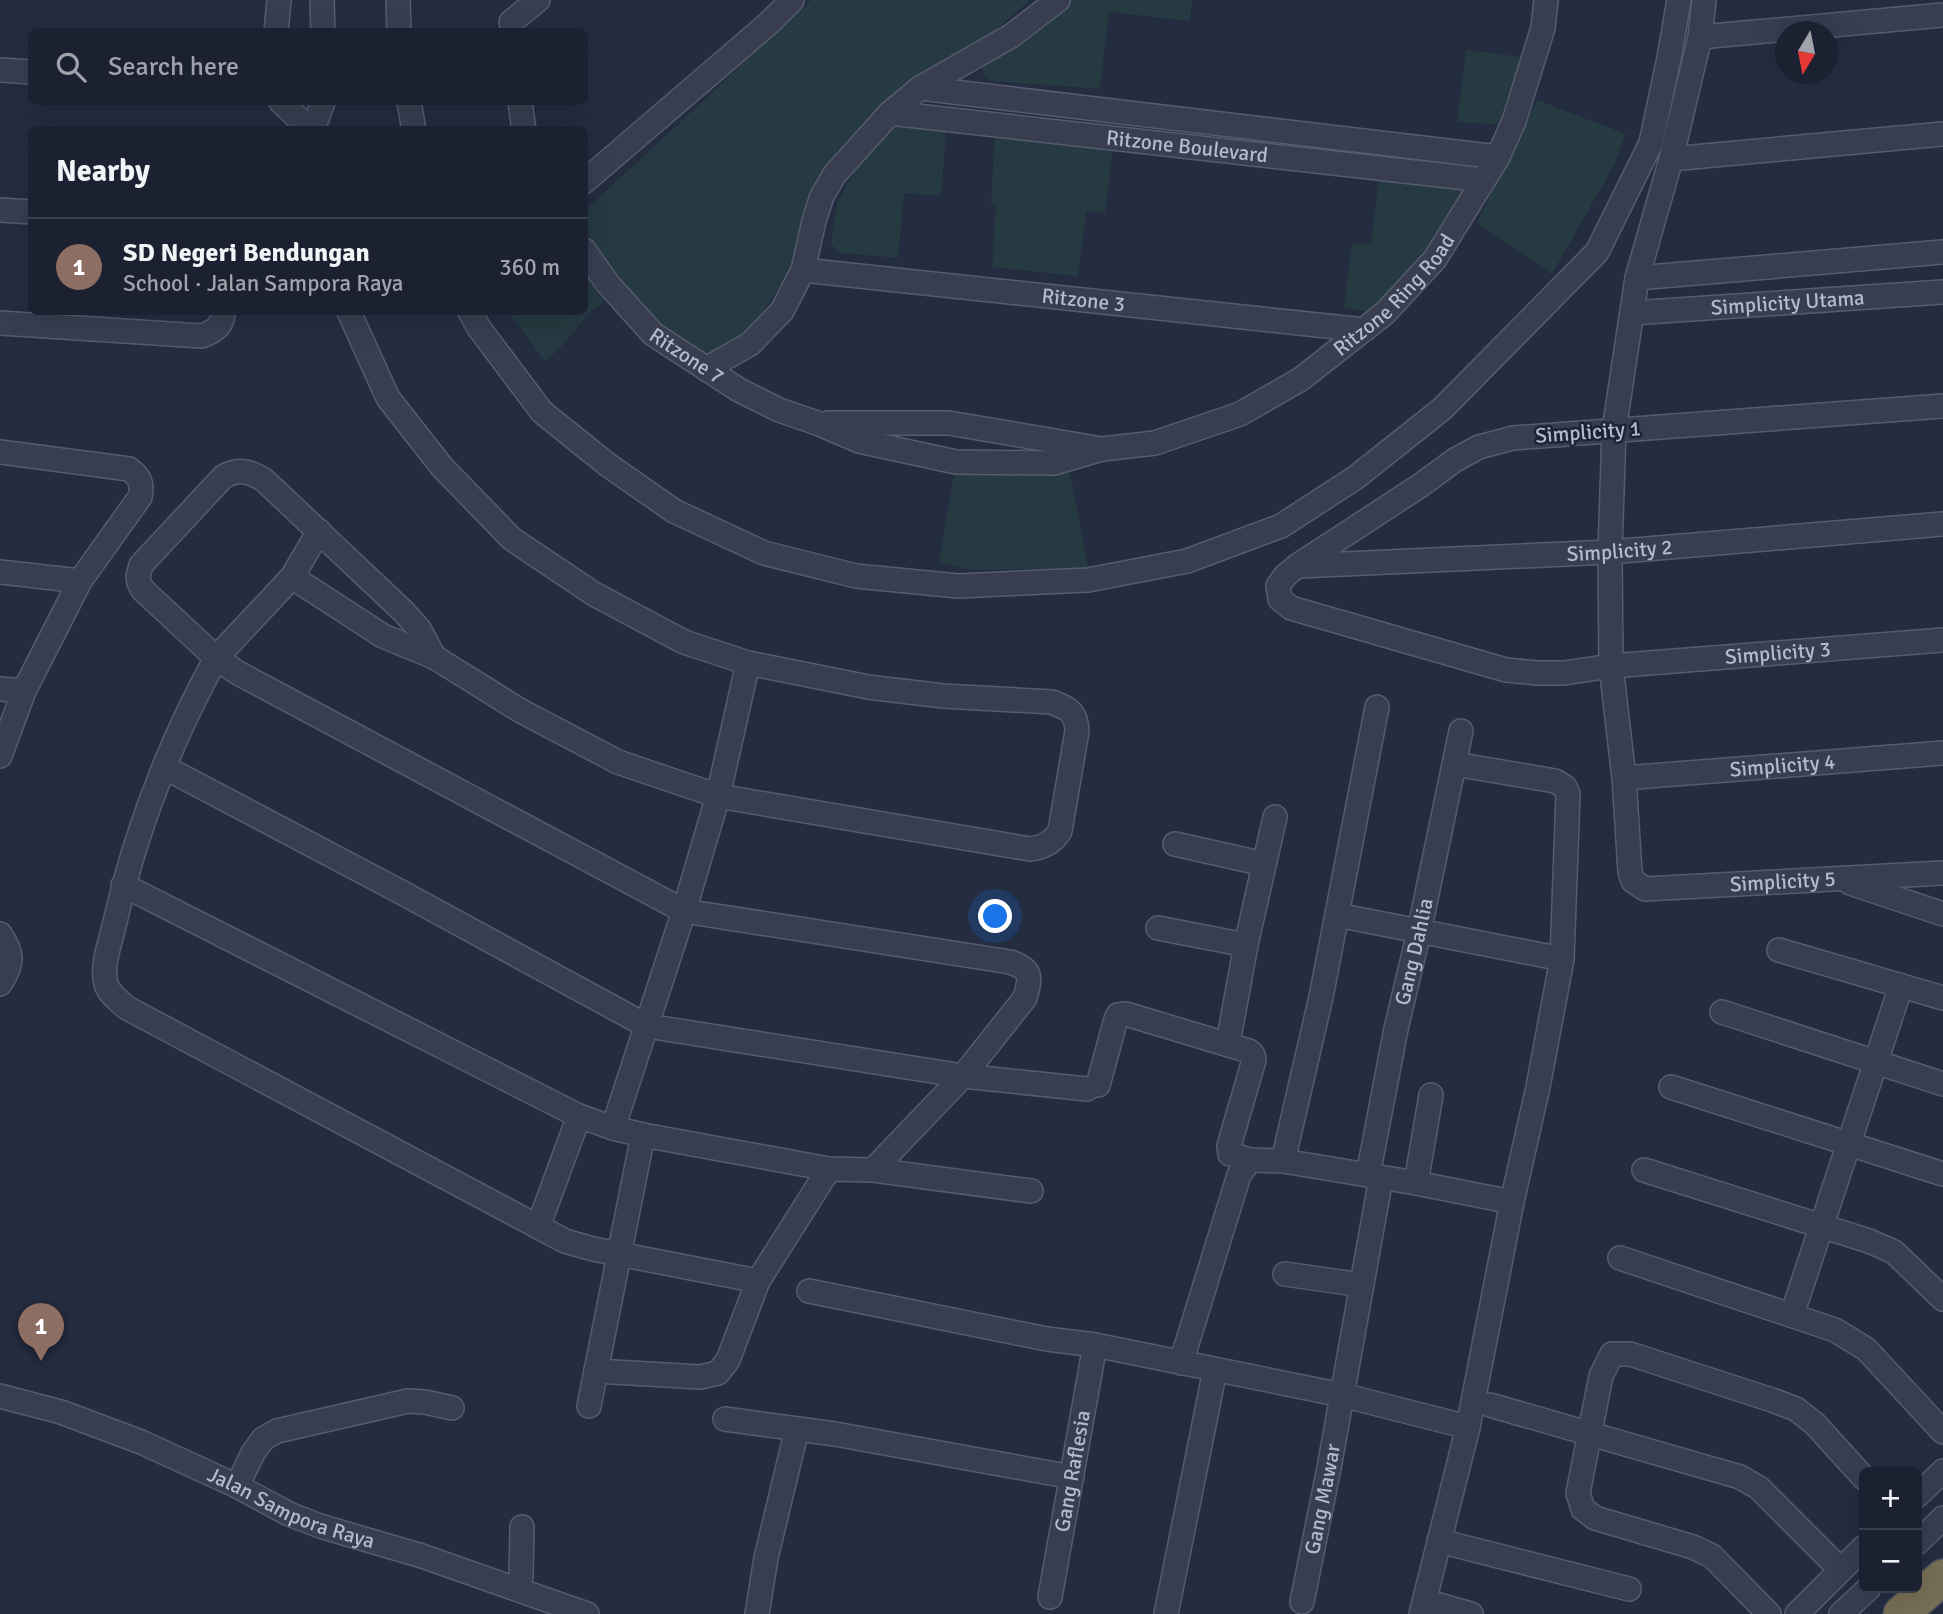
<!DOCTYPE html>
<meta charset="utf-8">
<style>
body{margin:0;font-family:Signika,sans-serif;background:#282e3c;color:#f1f3f6}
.controls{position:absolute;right:21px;bottom:21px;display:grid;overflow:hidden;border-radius:10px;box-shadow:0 7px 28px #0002}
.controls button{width:63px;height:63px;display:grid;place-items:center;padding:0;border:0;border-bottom:2px solid #393e4c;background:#1b2130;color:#f1f3f6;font:35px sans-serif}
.compass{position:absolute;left:1775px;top:21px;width:63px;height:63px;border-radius:50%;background:#1b2130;box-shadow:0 7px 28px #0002;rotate:190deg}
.you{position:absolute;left:996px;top:917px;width:24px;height:24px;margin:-18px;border:5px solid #fff;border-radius:50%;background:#1a73e8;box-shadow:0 0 0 10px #1a73e833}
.badge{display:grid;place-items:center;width:46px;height:46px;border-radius:50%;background:#8c9099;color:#fff;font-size:23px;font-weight:700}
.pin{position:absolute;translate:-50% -58px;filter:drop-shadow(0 2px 4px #0008)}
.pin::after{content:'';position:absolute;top:37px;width:24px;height:21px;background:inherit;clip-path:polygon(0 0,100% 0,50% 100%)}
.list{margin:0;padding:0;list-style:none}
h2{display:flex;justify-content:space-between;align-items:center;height:91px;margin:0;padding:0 28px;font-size:30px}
h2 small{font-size:23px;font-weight:400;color:#a0a3ab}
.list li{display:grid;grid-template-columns:46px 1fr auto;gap:21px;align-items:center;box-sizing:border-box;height:98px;padding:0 28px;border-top:2px solid #393e4c}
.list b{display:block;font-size:26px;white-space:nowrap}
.list p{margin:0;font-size:23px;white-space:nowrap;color:#a0a3ab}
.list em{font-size:23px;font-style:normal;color:#a0a3ab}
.icon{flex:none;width:38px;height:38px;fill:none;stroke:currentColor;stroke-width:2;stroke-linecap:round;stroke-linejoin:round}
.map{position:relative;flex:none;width:1943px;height:1614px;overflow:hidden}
.search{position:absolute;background:#1b2130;box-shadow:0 7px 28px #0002;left:28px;top:28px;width:560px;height:77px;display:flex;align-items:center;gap:18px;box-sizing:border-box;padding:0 24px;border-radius:10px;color:#a0a3ab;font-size:26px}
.panel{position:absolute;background:#1b2130;box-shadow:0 7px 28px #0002;left:28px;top:126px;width:560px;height:189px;border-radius:10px}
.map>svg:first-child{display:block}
.green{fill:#263a41}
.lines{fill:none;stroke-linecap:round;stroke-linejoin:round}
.minor-casing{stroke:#565c6e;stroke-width:26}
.highway-casing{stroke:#43495b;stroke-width:38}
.minor{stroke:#383e50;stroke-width:23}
.highway{stroke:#766e55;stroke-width:35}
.labels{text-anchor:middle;stroke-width:5;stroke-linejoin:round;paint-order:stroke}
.street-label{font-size:21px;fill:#b5bacb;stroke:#1d2335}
</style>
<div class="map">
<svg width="1943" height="1614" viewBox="0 0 1943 1614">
<rect width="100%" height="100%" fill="#242c40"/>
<path class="green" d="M811 0H1030L994 32 923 71 837 151 806 212 791 270 747 334 710 357 662 327 612 275 585 229V211Z
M1062 0H1192L1190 21 1109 12 1100 89 991 81 983 74 982 68 985 58Z
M1466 50 1523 57 1505 125 1457 122Z
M1537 100 1626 134 1614 165 1552 274 1477 223Z
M899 118 947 123 941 196 904 193 898 258 840 253 831 244 837 203 858 165Z
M995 128 1114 139 1105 213 1086 211 1078 276 992 267 996 206 991 205Z
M1380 168 1477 174 1471 197 1384 305 1368 312 1344 308 1352 243 1371 245Z
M585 274 605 303 592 310 561 347 545 361 508 312H584Z
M1069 466 1088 568 974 570 939 563 955 469Z"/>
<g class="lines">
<defs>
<g id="minor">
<path d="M322 0 323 32"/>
<path d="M398 0 399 32"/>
<path id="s1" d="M1704 0 1700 37 1671 159 1637 278 1614 430 1610 552 1611 666 1624 778 1630 872 1633 881 1645 889 1943 873"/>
<path d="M511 22 538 0"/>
<path d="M276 32 279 0"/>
<path d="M1700 37 1943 15"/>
<path d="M0 70 32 72"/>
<path d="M920 88 1498 157"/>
<path d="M281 102 311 130"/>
<path d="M409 102 414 130"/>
<path d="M520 102 524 130"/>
<path id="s2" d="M890 113 1484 180"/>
<path d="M313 130 323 102"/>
<path d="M1671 159 1943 134"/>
<path d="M584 182 769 23 792 0"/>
<path d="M0 210 32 212"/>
<path id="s3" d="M584 250 608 284 653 334 739 390 779 410 817 423 859 441 956 462 1054 463 1102 449 1155 443 1240 414 1301 379 1385 313 1435 259 1498 157 1514 121 1543 28 1546 0"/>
<path id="s4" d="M803 270 1364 330"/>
<path d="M1637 278 1943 252"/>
<path d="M470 312 479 328 542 412 608 465 674 511 764 553 856 576 958 586 1088 580 1187 561 1281 526 1355 478 1442 409 1597 252 1651 143 1669 58 1679 0"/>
<path id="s5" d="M1632 313 1943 292"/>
<path d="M0 323 201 336C214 332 223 326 223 312"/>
<path d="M706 369 750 344 782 311 803 270 814 221 822 196 835 174 890 113 920 88 1011 36 1058 0"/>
<path id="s6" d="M1943 406 1513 438 1479 447 1455 460 1421 485 1297 566 1285 576 1278 586 1280 599 1291 608 1506 670 1537 673H1564L1611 666 1943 640"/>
<path d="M828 423H949L1096 448"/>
<path d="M0 452 129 469C140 477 143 484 140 497L80 581 24 691 0 756"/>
<path d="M319 531 292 577 216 658 238 673 684 911 1010 962C1032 969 1031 977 1025 998L963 1076 873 1170"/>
<path id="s7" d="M1300 566 1610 552 1943 524"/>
<path d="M0 572 80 581"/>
<path d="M292 577 383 636 434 657 521 711 618 762 718 796 1030 849C1044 847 1052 843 1060 831L1077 731C1076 711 1069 709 1052 702L943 696 868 687 748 663 684 642 594 594 512 539 442 467 388 398 349 312"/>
<path d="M434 657 419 629 404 612 264 480C250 471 238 468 223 477L141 565 138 577 139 583 143 590 216 658C170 742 135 832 114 926 110 944 101 966 106 984 109 994 119 1001 127 1008L565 1241 593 1249 758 1281"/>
<path d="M0 689 24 691"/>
<path d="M164 767 399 891 647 1026 963 1076 1087 1089"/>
<path id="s8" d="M1624 778 1943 753"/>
<path d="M1175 844 1264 864"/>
<path d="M1850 883 1943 914"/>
<path d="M123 885 579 1116 613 1128 643 1135 829 1169 873 1170 1031 1191"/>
<path d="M1337 915 1562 959"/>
<path d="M1158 928 1246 945"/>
<path d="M0 934C14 954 13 964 0 984"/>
<path d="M1779 950 1943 998"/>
<path d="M1722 1012 1943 1084"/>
<path d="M1228 1043 1246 945 1275 817"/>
<path d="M1098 1085 1116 1019 1118 1015 1126 1014 1249 1051 1253 1055 1254 1060 1229 1146 1230 1154 1250 1160 1283 1161 1416 1183 1512 1202"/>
<path d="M1671 1087 1943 1174"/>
<path d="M613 1128 684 911 718 796 748 663"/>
<path d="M1283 1161 1321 997 1377 707"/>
<path d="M1644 1170 1869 1241 1894 1252 1943 1299"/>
<path id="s9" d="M1368 1175 1396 1029 1419 932 1461 731"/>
<path d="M1416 1183 1431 1095"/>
<path d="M538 1227 579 1116"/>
<path d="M1620 1258 1835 1330 1866 1349 1943 1432"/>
<path d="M1285 1274 1362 1285"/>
<path d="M809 1291 1047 1339 1095 1345 1342 1395 1468 1427"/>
<path d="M1792 1315 1901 986"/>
<path d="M1181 1363 1239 1175 1250 1160"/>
<path d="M596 1371 700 1377 718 1373 728 1360 758 1281 829 1169"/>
<path id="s10" d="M0 1396 61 1412 141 1442 237 1486 289 1514 320 1526 422 1556 587 1614"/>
<path d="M1490 1405 1740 1477 1759 1488 1841 1570"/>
<path d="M589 1406 643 1135"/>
<path d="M725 1419 835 1434 1072 1477"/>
<path d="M237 1486 253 1453 263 1439 277 1431 408 1401 425 1402 452 1408"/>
<path d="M1917 1496 1943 1471"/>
<path d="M1439 1541 1629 1589"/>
<path d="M1917 1543 1943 1518"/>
<path d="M518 1589 521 1576 522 1527"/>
<path id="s11" d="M1050 1597 1095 1345"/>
<path d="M1425 1601 1471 1614"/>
<path id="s12" d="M1302 1602 1329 1468 1381 1178"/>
<path d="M757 1614 766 1558 797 1429"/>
<path d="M1166 1614 1215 1370"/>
<path d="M1421 1614 1468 1427 1512 1202 1538 1087 1562 959 1568 794 1565 787 1555 781 1455 764"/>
<path d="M1769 1614 1712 1556 1693 1547 1595 1518 1583 1509 1578 1493 1601 1376 1612 1354H1630L1772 1400 1796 1409 1815 1424 1864 1478"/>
<path d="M1797 1614 1864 1547"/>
<path d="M1841 1614 1869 1588"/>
</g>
<path id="highway" d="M1901 1614 1943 1577"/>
</defs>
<use href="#minor" class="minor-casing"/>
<use href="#highway" class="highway-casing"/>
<use href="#minor" class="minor"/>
<use href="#highway" class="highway"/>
</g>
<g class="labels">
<g class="street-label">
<text dy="7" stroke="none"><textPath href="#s2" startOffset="299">Ritzone Boulevard</textPath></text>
<text dy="7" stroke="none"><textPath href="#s3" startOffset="929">Ritzone Ring Road</textPath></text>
<text dy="7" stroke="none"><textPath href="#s4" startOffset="282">Ritzone 3</textPath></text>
<text dy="7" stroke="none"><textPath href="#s5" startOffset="156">Simplicity Utama</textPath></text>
<text dy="7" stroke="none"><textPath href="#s3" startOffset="149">Ritzone 7</textPath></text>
<text transform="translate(1588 432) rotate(-4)" y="7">Simplicity 1</text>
<text dy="7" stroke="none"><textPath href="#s7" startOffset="320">Simplicity 2</textPath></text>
<text dy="7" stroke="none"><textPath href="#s6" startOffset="1236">Simplicity 3</textPath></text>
<text dy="7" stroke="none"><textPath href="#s8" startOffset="159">Simplicity 4</textPath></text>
<text dy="7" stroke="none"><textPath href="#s1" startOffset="1045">Simplicity 5</textPath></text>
<text dy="7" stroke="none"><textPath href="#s9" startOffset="228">Gang Dahlia</textPath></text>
<text dy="7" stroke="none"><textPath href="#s11" startOffset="128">Gang Raflesia</textPath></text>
<text dy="7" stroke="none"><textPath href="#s12" startOffset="105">Gang Mawar</textPath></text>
<text dy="7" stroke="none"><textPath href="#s10" startOffset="313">Jalan Sampora Raya</textPath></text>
</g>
</g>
</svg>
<div class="controls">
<button>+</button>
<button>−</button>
</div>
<svg class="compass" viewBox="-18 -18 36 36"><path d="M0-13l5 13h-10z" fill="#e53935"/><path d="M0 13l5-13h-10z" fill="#a0a3ab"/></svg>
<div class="you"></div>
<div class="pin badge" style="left:41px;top:1361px;background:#8d6e63">1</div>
<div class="search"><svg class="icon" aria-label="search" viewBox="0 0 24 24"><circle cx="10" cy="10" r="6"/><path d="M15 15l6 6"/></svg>Search here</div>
<section class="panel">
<h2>Nearby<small></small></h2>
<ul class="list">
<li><span class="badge" style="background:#8d6e63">1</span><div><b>SD Negeri Bendungan</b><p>School · Jalan Sampora Raya</p></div><em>360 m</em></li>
</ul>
</section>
</div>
